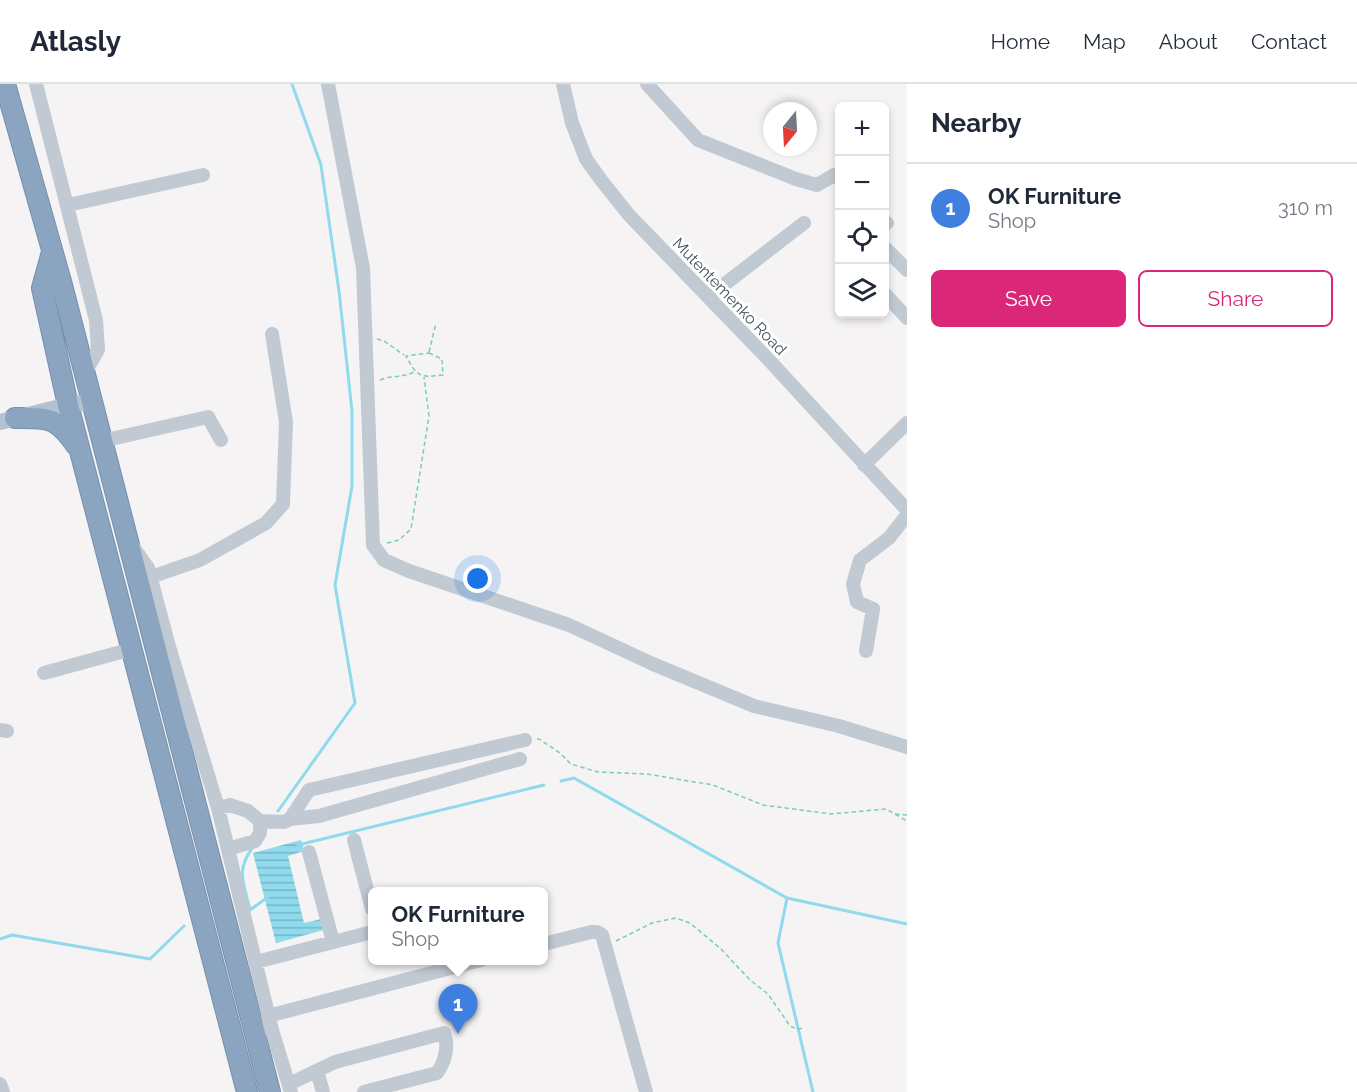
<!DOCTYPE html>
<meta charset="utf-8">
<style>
body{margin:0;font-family:Raleway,sans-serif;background:#f6f6f7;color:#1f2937}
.controls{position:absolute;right:18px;top:18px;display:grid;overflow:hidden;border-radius:9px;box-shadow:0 3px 9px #0003}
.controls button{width:54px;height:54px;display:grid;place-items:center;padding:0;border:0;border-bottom:2px solid #e0e1e3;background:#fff;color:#1f2937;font:30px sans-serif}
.compass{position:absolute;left:763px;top:18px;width:54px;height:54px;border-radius:50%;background:#fff;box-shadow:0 3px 9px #0003;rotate:198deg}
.you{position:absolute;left:478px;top:495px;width:21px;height:21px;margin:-15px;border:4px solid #fff;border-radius:50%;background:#1a73e8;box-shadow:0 0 0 9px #1a73e833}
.badge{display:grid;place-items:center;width:39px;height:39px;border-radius:50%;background:#db2777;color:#fff;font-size:20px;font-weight:700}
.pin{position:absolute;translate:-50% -50px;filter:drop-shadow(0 2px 3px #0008)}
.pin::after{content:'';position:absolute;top:32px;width:21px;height:18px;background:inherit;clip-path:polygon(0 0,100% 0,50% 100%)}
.popup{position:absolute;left:368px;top:803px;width:180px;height:78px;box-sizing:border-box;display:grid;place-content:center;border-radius:9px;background:#fff;filter:drop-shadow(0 2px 4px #0005);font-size:20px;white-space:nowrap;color:#747a83}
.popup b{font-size:22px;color:#1f2937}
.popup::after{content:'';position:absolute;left:50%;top:100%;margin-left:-12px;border:12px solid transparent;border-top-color:#fff}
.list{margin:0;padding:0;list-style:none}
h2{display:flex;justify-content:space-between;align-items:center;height:78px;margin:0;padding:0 24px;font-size:26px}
h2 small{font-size:20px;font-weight:400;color:#747a83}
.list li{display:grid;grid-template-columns:39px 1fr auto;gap:18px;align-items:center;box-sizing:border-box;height:90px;padding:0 24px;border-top:2px solid #e0e1e3}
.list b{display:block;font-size:22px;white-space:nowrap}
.list p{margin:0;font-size:20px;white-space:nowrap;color:#747a83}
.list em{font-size:20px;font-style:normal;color:#747a83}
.actions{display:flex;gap:12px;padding:18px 24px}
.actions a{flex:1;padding:14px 0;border:2px solid #db2777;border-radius:9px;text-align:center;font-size:21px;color:#db2777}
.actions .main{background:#db2777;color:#fff}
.icon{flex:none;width:33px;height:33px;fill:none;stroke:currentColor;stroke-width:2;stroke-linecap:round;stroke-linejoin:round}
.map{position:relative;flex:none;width:907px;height:1008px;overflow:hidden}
header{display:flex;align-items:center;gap:36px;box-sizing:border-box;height:84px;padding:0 30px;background:#fff;border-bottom:2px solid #e0e1e3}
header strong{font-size:28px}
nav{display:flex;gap:33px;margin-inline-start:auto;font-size:21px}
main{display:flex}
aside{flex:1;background:#fff}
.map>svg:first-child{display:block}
.water{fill:url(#water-rules)}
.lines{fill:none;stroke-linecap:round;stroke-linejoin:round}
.stream{stroke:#90daee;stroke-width:3}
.highway-casing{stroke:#7690ad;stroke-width:22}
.path{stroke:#7ad0a6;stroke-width:1.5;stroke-dasharray:4.5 3;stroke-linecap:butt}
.minor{stroke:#c1cad2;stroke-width:14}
.major{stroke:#b3c2d1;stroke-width:16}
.highway{stroke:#8ba5c1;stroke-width:20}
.labels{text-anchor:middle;stroke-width:6;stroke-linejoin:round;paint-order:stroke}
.street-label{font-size:16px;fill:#4a5661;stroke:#fff}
</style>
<header>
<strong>Atlasly</strong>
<nav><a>Home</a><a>Map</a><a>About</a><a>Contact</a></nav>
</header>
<main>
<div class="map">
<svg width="907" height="1008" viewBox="0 0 907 1008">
<defs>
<pattern id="water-rules" width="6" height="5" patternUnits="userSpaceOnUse" patternTransform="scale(1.5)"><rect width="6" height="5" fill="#90daee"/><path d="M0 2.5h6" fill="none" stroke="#78b4c4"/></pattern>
</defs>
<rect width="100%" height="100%" fill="#f5f3f3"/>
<path class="water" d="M301 756 304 767 288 772 304 839 321 835 324 846 276 859 253 769Z"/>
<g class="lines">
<path class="stream" d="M561 697 574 694 787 814 907 840
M278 727 355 619 335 501 352 402V327L339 207 321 81 292 0
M298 761 544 701
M253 763C235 787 244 799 250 826L268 813
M787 814 778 859 813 1008
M0 855 12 851 150 875 184 842"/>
<defs>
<path id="highway" d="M5 0 62 201 270 1008
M52 168 42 204 68 321 247 1008
M15 334C48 334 56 332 76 361"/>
</defs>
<use href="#highway" class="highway-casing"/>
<path class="path" d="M377 255 384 257 404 271
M429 268 436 239
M429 269 442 275 443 291C420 294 417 293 406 272Z
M380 296C392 291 402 294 414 288
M387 459 399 456 411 445 429 332 424 293
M537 655H539L560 669 571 680 598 688 647 690 713 701 763 721 831 730 886 725 907 737
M895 730 907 731
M616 857 652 839 676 834 690 839 721 865 750 896 768 910 790 942 797 945 804 944"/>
<path class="minor" d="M36 0 96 236 98 266 84 290
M328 0 363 184 373 461 384 476 409 487 569 541 653 580 754 622 839 642 907 663
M563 0 572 39 586 75 601 96 629 131 768 275 907 426
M647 0 698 56 796 95 817 101 834 91 840 96
M68 121 203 91
M884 137 887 139 884 141
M884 163 907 186
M884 209 907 234
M708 213 804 139
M102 357 208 333 221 356
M864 381 907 339
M134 464 148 484 170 566 218 724 272 946
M151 493 200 476 266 439 283 420 286 338 272 250
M866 567 873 525 857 518 853 500 860 476 889 454 907 431
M44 589 132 565
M0 646 7 647
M218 724 230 721 248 727 260 737 284 738 290 735 309 706 525 656
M290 735 319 732 520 675
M354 756 372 825
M228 765 255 757 260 749V737
M309 768 333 858
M544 860 591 848H597L602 851 646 1008
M256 878 372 848
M268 932 481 876
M264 943 272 946 291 1008
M317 987 323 1008
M0 1000 3 1008
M289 1000 335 978 444 949C449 962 445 978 437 989L364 1008"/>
<path class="major" d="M0 338 68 321 91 318"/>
<use href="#highway" class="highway"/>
</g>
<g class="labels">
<g class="street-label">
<text transform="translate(730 212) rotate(46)" y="6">Mutentemenko Road</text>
</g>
</g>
</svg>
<div class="controls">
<button>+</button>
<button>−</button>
<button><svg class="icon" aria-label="locate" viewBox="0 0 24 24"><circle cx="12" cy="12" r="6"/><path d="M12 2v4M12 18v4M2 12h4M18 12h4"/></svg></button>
<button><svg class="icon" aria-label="layers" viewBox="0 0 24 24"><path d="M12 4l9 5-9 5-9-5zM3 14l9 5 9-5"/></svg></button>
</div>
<svg class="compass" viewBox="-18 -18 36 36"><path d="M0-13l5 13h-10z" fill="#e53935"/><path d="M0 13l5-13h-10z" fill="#747a83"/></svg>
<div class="you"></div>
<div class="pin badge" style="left:458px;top:950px;background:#3f7fe0">1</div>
<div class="popup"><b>OK Furniture</b>Shop</div>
</div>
<aside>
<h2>Nearby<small></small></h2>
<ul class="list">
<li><span class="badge" style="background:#3f7fe0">1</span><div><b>OK Furniture</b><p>Shop</p></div><em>310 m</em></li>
</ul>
<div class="actions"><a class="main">Save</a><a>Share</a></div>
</aside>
</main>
